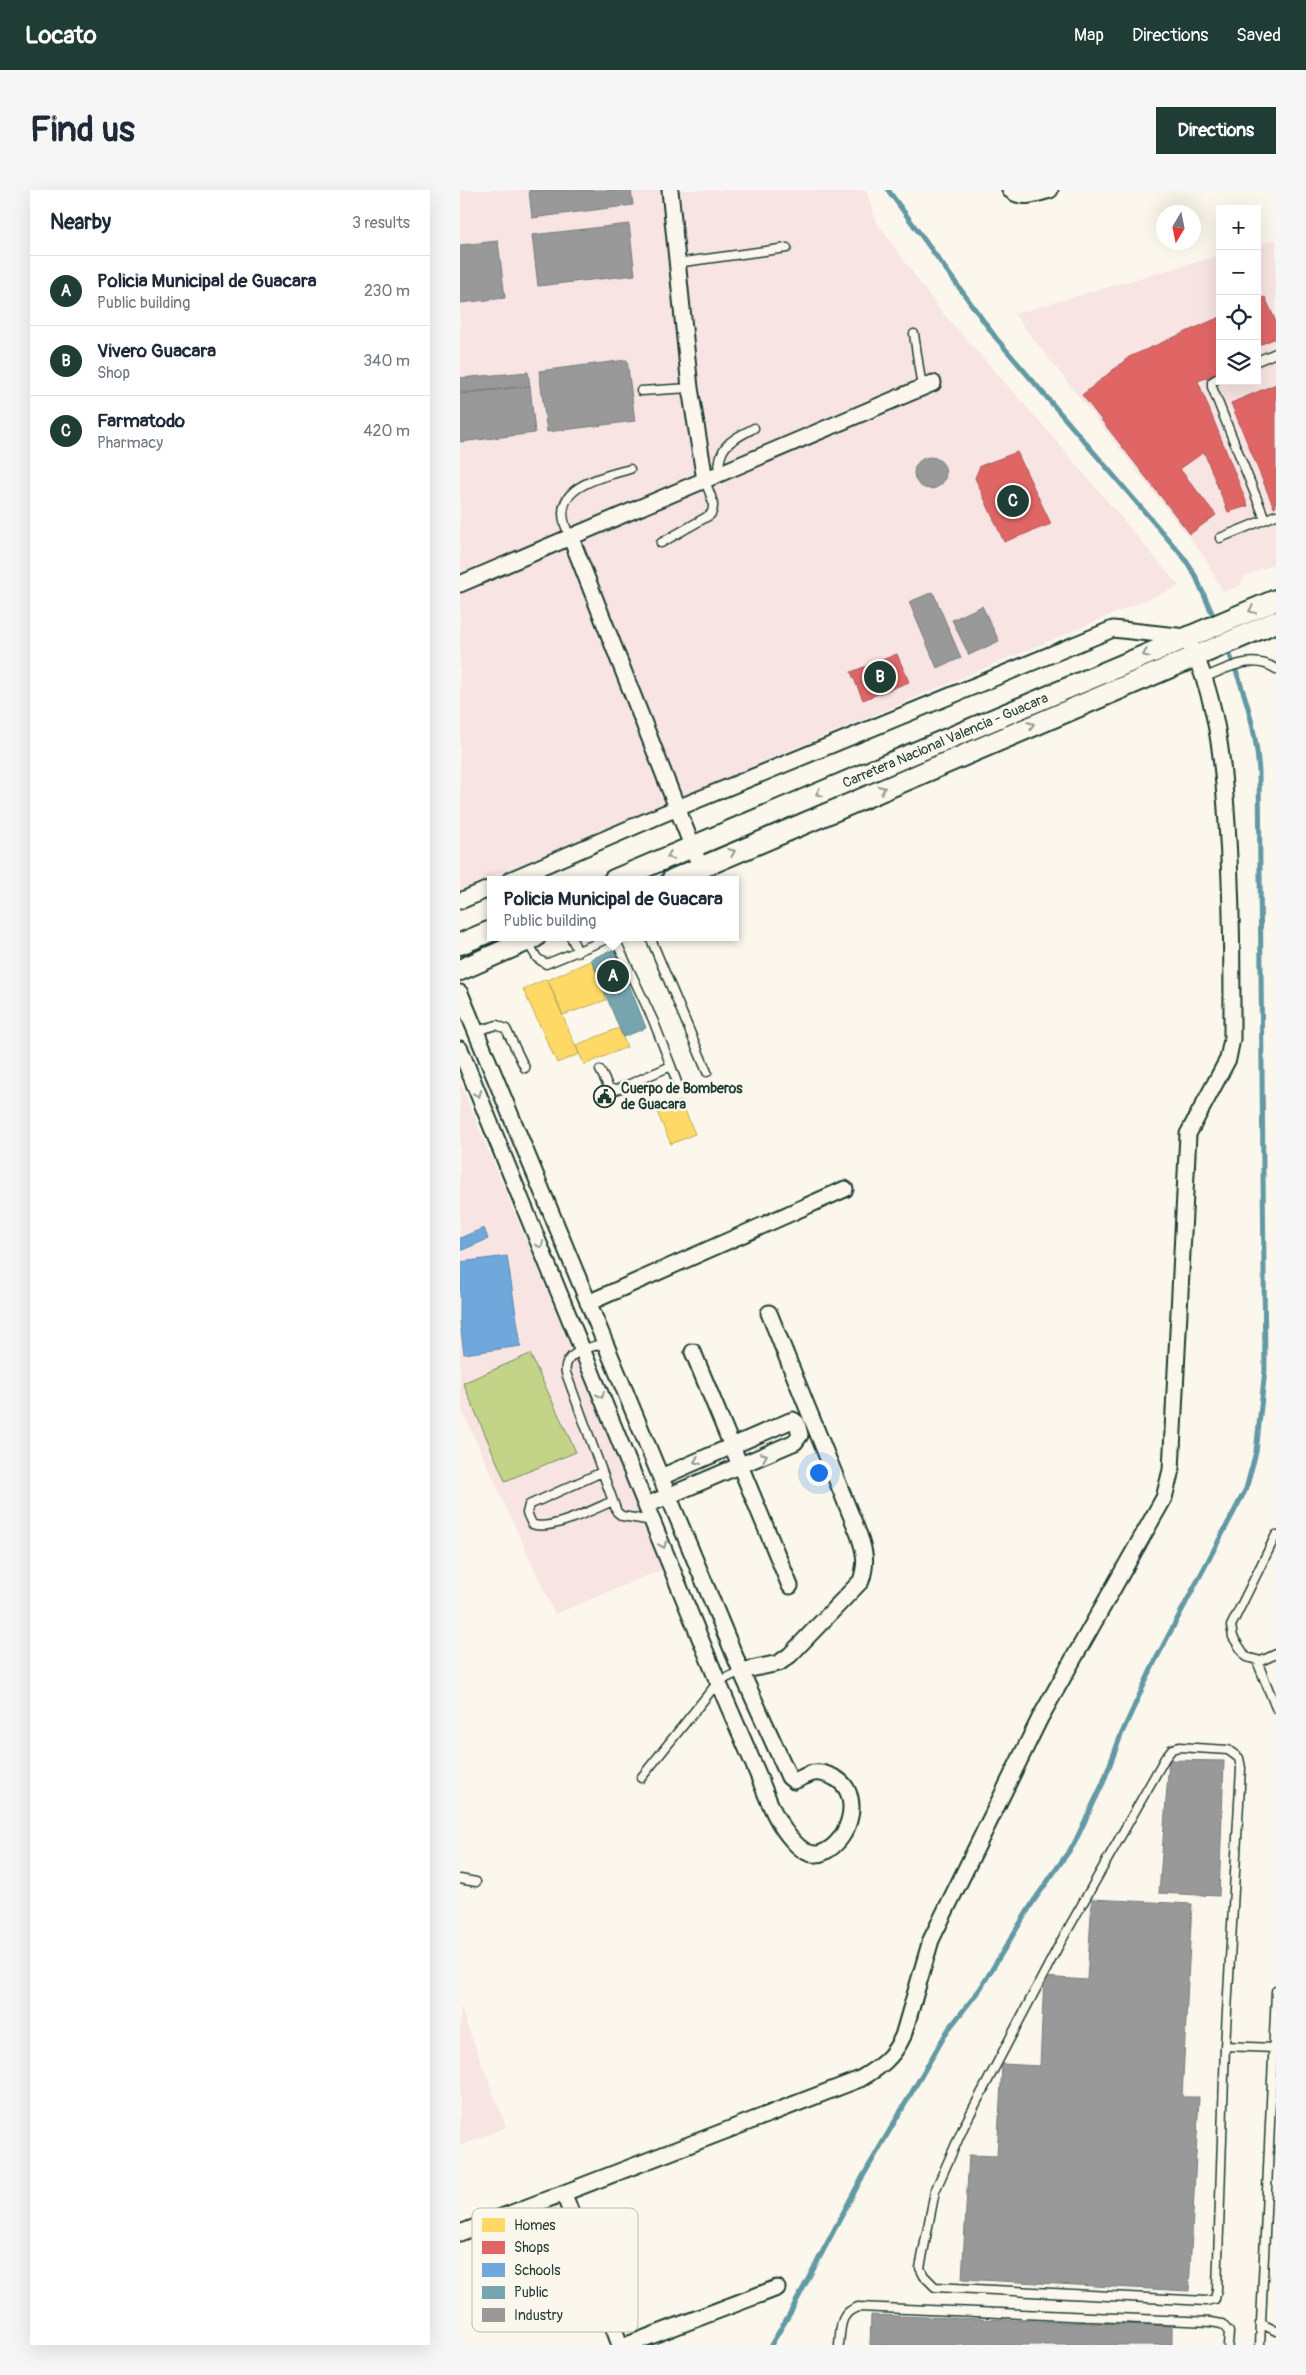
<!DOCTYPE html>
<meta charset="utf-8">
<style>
body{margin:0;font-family:Pangolin,sans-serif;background:#f6f6f7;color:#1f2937}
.controls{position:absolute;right:15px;top:15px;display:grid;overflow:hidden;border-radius:0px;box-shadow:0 5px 20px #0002}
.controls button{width:45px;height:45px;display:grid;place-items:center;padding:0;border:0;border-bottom:1px solid #e0e1e3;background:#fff;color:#1f2937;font:25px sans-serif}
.compass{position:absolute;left:696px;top:15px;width:45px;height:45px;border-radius:50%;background:#fff;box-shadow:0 5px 20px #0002;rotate:190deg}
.you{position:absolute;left:358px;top:1282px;width:18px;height:18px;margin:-12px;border:4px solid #fff;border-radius:50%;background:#1a73e8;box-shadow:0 0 0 8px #1a73e833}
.badge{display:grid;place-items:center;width:32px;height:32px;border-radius:50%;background:#1f3d34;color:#fff;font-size:16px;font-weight:700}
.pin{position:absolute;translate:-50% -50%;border:2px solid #fff;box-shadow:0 1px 5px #0006}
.popup{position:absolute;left:27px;top:686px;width:252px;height:65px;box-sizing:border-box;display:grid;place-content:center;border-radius:0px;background:#fff;filter:drop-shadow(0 1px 4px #0005);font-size:16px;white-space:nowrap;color:#747a83}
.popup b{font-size:19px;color:#1f2937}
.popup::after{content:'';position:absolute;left:50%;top:100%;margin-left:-10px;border:10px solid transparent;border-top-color:#fff}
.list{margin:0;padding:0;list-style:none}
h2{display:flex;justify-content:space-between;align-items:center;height:65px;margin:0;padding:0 20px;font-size:21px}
h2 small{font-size:16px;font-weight:400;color:#747a83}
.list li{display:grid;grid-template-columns:32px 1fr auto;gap:15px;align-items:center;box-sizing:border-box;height:70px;padding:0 20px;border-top:1px solid #e0e1e3}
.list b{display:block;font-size:19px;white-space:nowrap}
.list p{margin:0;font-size:16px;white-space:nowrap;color:#747a83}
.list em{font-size:16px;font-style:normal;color:#747a83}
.icon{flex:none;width:28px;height:28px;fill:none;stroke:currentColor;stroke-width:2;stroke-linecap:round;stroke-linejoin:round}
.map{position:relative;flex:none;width:816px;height:2155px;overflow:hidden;border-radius:0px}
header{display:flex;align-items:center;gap:30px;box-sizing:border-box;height:70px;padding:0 25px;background:#1f3d34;color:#fff}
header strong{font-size:24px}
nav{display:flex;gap:28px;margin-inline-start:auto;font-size:18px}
.intro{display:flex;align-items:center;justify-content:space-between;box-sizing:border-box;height:120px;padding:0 30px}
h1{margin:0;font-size:35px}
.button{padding:12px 22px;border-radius:0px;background:#1f3d34;color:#fff;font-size:18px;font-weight:700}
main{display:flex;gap:30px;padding:0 30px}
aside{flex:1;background:#fff;border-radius:0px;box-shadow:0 5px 20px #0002}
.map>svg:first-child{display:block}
.built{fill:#f7e4e3}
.green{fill:#c3d489;stroke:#71885e}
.homes{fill:#ffd966;stroke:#bcaa57}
.shops{fill:#e06666;stroke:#a65a57}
.schools{fill:#6fa8dc;stroke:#5788aa}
.public{fill:#76a5af;stroke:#5c868a}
.industry{fill:#999;stroke:#747d7b}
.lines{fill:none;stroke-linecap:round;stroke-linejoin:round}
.stream{stroke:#6299a4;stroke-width:5}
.lane-casing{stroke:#1f3d34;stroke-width:11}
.street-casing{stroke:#1f3d34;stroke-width:19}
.secondary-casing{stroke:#1f3d34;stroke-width:24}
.lane{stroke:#fbf7ec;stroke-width:8}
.street{stroke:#fbf7ec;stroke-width:15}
.secondary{stroke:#fbf7ec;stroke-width:20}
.oneway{stroke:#8d9a90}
.labels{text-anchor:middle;stroke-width:5;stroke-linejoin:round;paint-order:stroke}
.street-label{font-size:14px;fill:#1f3d34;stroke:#fbf7ec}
.poi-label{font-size:14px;font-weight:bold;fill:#1f3d34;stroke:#fbf7ec;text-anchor:start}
.key{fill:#fbf7ec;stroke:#b9bfb5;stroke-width:1}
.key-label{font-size:14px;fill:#1f3d34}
</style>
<header>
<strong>Locato</strong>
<nav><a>Map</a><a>Directions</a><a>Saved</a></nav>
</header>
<div class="intro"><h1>Find us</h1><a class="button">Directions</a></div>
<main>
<aside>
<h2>Nearby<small>3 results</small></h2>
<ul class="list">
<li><span class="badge">A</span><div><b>Policia Municipal de Guacara</b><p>Public building</p></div><em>230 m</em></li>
<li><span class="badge">B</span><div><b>Vivero Guacara</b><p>Shop</p></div><em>340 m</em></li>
<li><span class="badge">C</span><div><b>Farmatodo</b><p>Pharmacy</p></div><em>420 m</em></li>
</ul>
</aside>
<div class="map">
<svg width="816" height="2155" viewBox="0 0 816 2155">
<rect width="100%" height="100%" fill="#fbf7ec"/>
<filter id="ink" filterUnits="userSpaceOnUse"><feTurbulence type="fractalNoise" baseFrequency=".02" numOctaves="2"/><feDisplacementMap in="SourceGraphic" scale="10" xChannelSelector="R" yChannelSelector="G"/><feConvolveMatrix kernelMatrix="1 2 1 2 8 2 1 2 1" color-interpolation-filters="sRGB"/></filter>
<g filter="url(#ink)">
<path class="built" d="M0 0H406L416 31 478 118 581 233 719 396 0 700Z
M816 49V373L785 386 779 396 763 402 745 368 554 124 760 65V191H797V55Z
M0 892 203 1379 95 1424 0 1216Z
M0 1817 46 1937 0 1956Z"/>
<path class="green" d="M70 1164 116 1262 45 1291 3 1193Z"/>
<path class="homes" d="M132 770 146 810 103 825 88 790Z
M87 789 119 864 97 873 63 799Z
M159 838 167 857 124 875 116 855Z
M221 911 235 944 211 954 196 920Z"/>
<path class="shops" d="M805 107 816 132V148L797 156V110Z
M760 127V173L756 175 760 183 738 191 788 316 768 322 744 262 720 279 756 325 730 344 622 205 669 167Z
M816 194V317L814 318 771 213Z
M557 262 591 334 544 352 515 288 520 276Z
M437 464 449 492 403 510 391 482Z"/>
<path class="schools" d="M24 1038 28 1049 0 1061V1048Z
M47 1066 61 1156 4 1164 0 1133V1072Z"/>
<path class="public" d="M155 759 186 838 163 847 131 769Z"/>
<path class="industry" d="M69 0H171L173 15 72 28Z
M169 34 175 85 78 96 72 45Z
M38 51 45 108 0 113V55Z
M167 170 175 231 87 242 79 181Z
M68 182 70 196 0 203V188Z
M70 196 75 243 0 252V204Z
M454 283a16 16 0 1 1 32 0a16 16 0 1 1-32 0Z
M473 402 501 468 477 478 449 412Z
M522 416 539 451 509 465 492 430Z
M709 1570 764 1571 759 1706 699 1703Z
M632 1709 732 1714 722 1907H739L729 2101 502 2089 509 1965 537 1966 542 1874 580 1876 584 1787 627 1790Z
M411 2125 712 2136V2155H410Z"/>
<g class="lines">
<path class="stream" d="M428 0 536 148 725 369 736 387 756 432
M311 2155 329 2125 399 1993 488 1840 520 1799 573 1712 614 1654 643 1593 661 1545 695 1471 786 1299 796 1262 805 1180 799 582C796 537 784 499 767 458"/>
<defs>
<path id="lane" d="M216 73 327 58
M454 144 462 198
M797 171 816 163
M760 187 752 192V197L805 329
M181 201 230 198
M259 284C258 255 270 251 294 238
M111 348C83 299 135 289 170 279
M760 348 816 325
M201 353 250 325C258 315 248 302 245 290
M743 488C766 479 792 463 816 479
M111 747 118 762
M190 747 247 882
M67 751 77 768 86 774 152 747
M16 841 37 835 46 839 65 878
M211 876 219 898
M140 880 149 898 156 900 211 876 193 830 154 747
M144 1153C128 1158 102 1163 106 1183L157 1322 162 1326 193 1331
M142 1282 69 1315 67 1323 72 1334C89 1342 134 1319 153 1311
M816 1345 771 1436 773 1447 786 1467 801 1471 816 1464
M797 1471 816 1518
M181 1588 258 1492 281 1481
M0 1689 16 1692
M765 1856 781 1578 779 1568 768 1560 719 1557 712 1559 705 1568 599 1755 504 1936 475 2001 460 2078 464 2086 475 2097 746 2111 755 2109 757 2100 765 1856 814 1858
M800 2133 816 2141
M379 2155C381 2138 379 2123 398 2117L751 2132 762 2134 769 2142 768 2155
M800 2155 816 1801"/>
<path id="street" d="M210 0 230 198 245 290
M550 0C562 10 576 4 590 0
M111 348 240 676
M0 394 473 193
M0 711 31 698
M0 803 281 1481 329 1587 334 1591C340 1589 346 1585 353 1583 359 1582 367 1584 373 1587 404 1601 391 1650 364 1662 352 1668 341 1660 333 1651 315 1632 307 1606 297 1582 284 1552 271 1522 258 1492 171 1282 86 1070 0 859
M128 1113 385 999
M233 1162 330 1396
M187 1315 335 1252 340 1245 337 1233 333 1230 330 1231 201 1287
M281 1481 319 1473 330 1465 401 1391C407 1373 405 1362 399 1345L309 1123
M104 2004 160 2155
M0 2043 400 1889C420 1877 433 1868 443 1846L471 1750 580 1528 704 1308 711 1280 728 944 768 869 772 849C772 777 772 706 767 634 763 570 757 503 726 447L653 439 203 624 50 690
M167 2155 317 2098"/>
<path id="secondary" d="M154 690 816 410
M212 690 816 432
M0 754 31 741
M0 780 75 747"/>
</defs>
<use href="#lane" class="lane-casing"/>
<use href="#street" class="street-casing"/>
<use href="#secondary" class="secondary-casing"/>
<use href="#lane" class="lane"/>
<use href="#street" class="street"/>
<use href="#secondary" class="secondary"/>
</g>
<defs><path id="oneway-chevron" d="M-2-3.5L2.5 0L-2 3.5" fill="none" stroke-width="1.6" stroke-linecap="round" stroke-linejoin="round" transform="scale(1.25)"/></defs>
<g class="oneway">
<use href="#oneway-chevron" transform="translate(792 420) rotate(158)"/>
<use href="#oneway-chevron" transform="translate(686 464) rotate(157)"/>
<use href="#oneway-chevron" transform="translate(571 535) rotate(-23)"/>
<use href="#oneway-chevron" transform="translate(422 599) rotate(-23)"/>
<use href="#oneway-chevron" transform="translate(359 603) rotate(157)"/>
<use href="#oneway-chevron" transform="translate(272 662) rotate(-23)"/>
<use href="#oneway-chevron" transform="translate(210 666) rotate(157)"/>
<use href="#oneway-chevron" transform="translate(18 904) rotate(68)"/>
<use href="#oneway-chevron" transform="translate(80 1055) rotate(68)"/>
<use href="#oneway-chevron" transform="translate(141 1205) rotate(67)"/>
<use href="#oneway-chevron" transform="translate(304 1266) rotate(-24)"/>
<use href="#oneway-chevron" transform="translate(237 1271) rotate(157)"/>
<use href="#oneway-chevron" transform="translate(203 1355) rotate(68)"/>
</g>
</g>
<defs>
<symbol id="civic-ring" viewBox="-11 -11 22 22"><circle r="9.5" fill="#fbf7ec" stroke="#1f3d34" stroke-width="1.5"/><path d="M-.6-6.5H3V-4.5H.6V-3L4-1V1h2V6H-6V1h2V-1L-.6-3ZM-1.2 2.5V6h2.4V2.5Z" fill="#1f3d34"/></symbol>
</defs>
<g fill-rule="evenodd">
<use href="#civic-ring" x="132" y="894" width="25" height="25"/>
</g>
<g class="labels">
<g class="street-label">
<text transform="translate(485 550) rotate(-23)" y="5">Carretera Nacional Valencia - Guacara</text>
</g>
<g class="poi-label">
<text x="161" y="903">Cuerpo de Bomberos<tspan x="161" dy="16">de Guacara</tspan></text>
</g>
</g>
<rect x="12" y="2018" width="166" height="124" rx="8" class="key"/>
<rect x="22" y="2028" width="23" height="14" fill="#ffd966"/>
<rect x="22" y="2051" width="23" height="13" fill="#e06666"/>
<rect x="22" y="2073" width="23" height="14" fill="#6fa8dc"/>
<rect x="22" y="2096" width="23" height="13" fill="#76a5af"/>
<rect x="22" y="2118" width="23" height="14" fill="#999"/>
<g class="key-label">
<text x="54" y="2040">Homes</text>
<text x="54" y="2062">Shops</text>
<text x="54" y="2085">Schools</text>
<text x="54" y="2107">Public</text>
<text x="54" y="2130">Industry</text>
</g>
</svg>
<div class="controls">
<button>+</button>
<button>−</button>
<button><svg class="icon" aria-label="locate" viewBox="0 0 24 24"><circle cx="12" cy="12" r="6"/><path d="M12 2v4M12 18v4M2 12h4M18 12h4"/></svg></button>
<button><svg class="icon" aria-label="layers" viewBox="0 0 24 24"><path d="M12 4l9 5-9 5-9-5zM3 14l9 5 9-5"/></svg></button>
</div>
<svg class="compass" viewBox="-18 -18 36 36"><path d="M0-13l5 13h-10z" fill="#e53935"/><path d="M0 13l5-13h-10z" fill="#747a83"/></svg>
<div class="you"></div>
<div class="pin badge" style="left:153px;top:786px">A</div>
<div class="popup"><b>Policia Municipal de Guacara</b>Public building</div>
<div class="pin badge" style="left:420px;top:487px">B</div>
<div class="pin badge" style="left:553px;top:311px">C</div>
</div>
</main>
